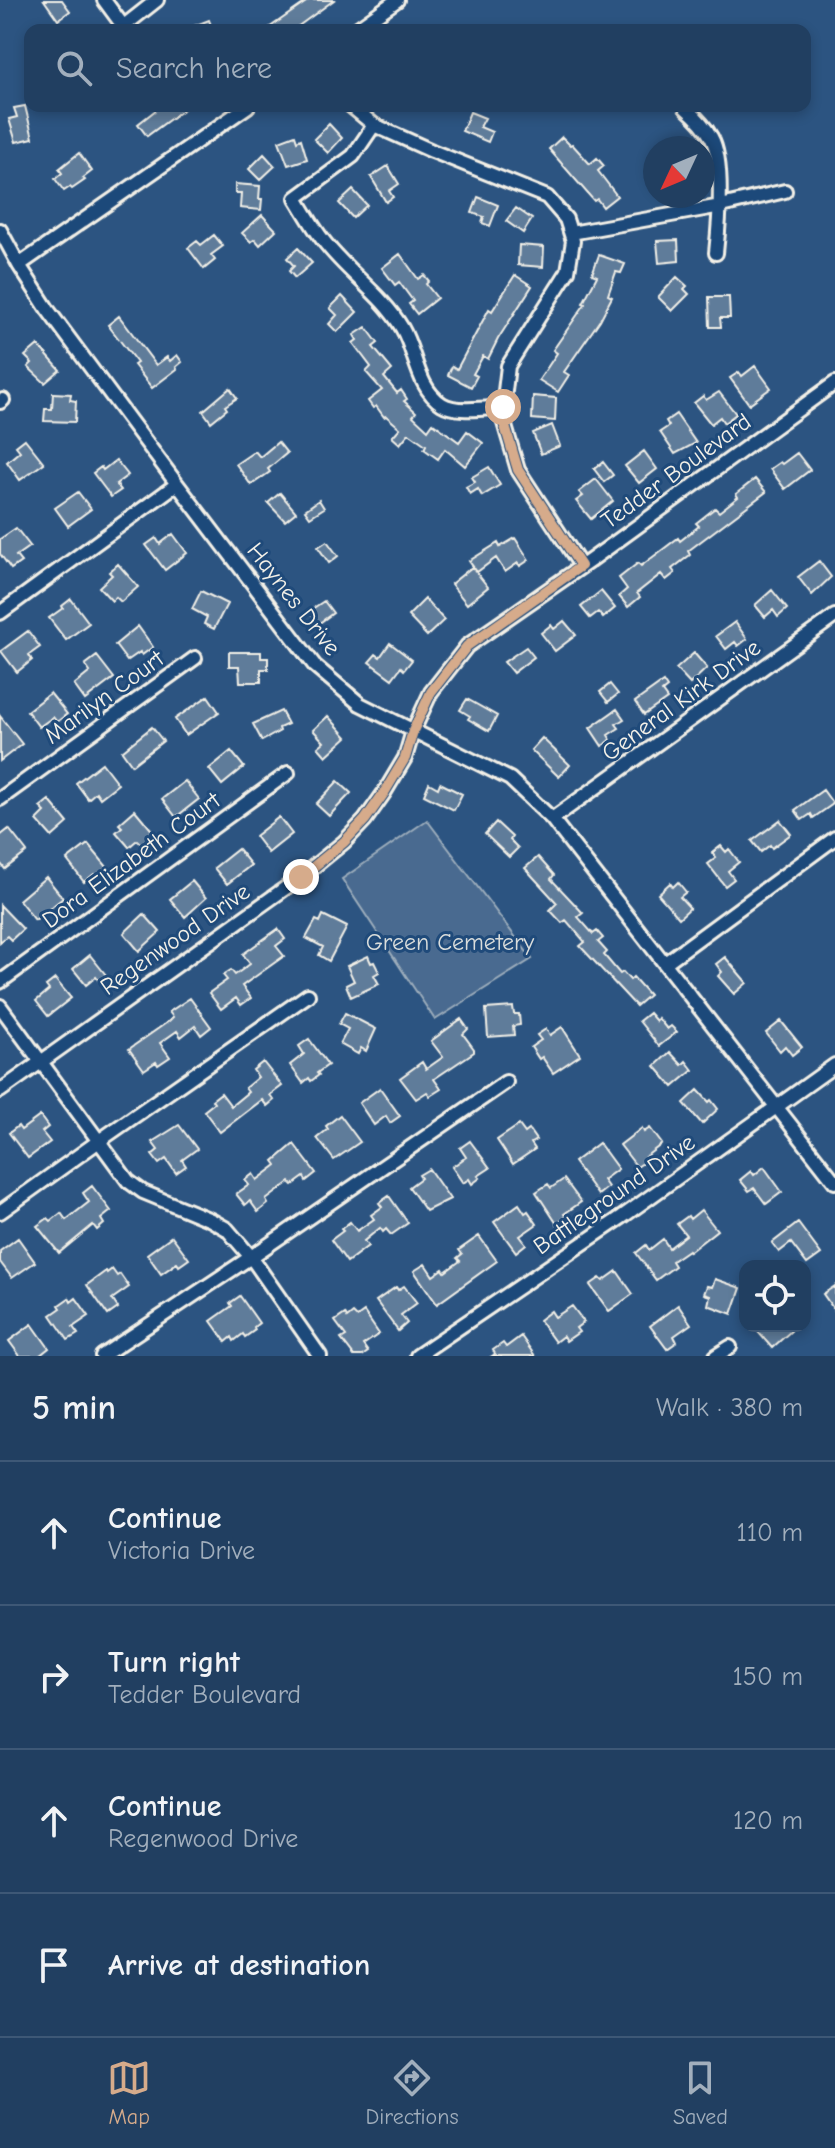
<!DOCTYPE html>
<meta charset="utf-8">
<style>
body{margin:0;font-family:"Comic Neue",sans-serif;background:#294667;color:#f1f3f6}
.controls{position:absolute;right:24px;bottom:24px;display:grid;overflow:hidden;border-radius:16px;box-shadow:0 4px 12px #0003}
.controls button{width:72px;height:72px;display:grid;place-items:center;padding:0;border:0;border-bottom:2px solid #3e5876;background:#213f61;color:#f1f3f6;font:40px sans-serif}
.compass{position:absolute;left:643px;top:136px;width:72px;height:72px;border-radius:50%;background:#213f61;box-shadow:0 4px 12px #0003;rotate:226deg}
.stop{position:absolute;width:24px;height:24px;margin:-18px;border:6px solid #d6ab8b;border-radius:50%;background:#fff}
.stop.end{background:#d6ab8b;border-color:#fff;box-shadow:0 2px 8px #0008}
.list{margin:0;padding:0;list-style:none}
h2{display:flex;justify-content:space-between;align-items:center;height:104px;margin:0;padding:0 32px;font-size:34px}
h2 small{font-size:26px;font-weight:400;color:#a2afbd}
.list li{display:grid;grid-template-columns:52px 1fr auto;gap:24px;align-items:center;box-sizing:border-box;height:144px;padding:0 32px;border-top:2px solid #3e5876}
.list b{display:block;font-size:30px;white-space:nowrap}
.list p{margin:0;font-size:26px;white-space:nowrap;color:#a2afbd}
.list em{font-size:26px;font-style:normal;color:#a2afbd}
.icon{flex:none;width:44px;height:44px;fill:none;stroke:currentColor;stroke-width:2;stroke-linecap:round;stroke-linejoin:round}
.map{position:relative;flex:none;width:835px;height:1356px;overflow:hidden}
.search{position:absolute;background:#213f61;box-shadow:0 4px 12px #0003;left:24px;right:24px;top:24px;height:88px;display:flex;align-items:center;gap:20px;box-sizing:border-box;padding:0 28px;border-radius:16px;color:#a2afbd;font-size:30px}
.sheet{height:680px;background:#213f61}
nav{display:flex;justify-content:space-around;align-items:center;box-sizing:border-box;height:112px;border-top:2px solid #3e5876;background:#213f61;font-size:22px;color:#a2afbd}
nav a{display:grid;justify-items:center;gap:4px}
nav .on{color:#d6ab8b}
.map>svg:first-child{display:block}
.green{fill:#496b90;stroke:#9eaebc;stroke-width:2}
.building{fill:#5e7b9a;stroke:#f4f1e8;stroke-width:2}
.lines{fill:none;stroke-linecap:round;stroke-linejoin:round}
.minor-casing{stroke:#f4f1e8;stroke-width:18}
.minor{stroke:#1f4a7a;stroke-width:12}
.route{stroke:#d6ab8b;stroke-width:10}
.labels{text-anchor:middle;stroke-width:6;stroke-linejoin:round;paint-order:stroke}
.street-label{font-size:24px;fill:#f4f1e8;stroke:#1f4a7a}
.park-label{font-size:24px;fill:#dadddb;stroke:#1f4a7a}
</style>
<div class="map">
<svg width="835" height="1356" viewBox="0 0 835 1356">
<rect width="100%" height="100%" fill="#2c5481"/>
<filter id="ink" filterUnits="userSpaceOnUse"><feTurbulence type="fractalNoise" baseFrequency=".0125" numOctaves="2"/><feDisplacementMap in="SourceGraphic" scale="16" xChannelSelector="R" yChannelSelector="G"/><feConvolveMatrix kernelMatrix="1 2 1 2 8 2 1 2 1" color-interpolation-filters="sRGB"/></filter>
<g filter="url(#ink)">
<path class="green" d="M427 820 532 959 435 1020 342 879Z"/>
<path class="building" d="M44 0H62L70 11 58 20Z
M309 0H334L293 30H266Z
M209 20 213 30H186V29Z
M25 106 33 138 16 142 9 119 17 117 14 108Z
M161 106H188L147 136 138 124Z
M470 112 485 118 480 127 492 132 488 142 462 131Z
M329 124 342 138 328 153 314 139Z
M295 135 297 141 301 139 307 159 288 165 279 141Z
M562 137 570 145 572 144 590 164 597 158 604 166 598 171 617 196 603 207 597 199 594 201 549 149Z
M79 153 92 171 83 178 85 180 72 189 70 187 64 191 55 179 62 173 59 169Z
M264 154 275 166 260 180 249 169Z
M388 166 399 184 389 191 393 197 386 202 371 177Z
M235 184 260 186 259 199H262L261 210 240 208 241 193H235Z
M353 190 367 205 353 218 339 203Z
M478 197 498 205 490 226 482 223 484 217 472 213Z
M516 208 532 219 523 233 506 221Z
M262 215 276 230 260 245 255 239 251 242 242 233Z
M214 235 223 246 211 255 215 260 204 269 188 248 197 241 201 245Z
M678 240 679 261 659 263 657 241Z
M519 245 544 247 543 267 518 265Z
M298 248 312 263 295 278 289 271 294 266 287 258Z
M400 254 418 279 424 275 429 281 426 284 437 298 417 314 409 304 413 301 399 282 395 285 382 268Z
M599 255 625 264 621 273 616 272 608 295 612 297 600 320 564 372 569 375 558 392 539 380 557 353 553 350 585 304 583 303 597 276 592 274Z
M515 275 532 286 498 339 488 359 483 356 473 374 477 376 471 387 448 375 452 366 457 369 489 309 492 311Z
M677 277 687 286 684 289 689 294 672 311 658 297Z
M342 296 357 312 337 332 329 324 337 315 330 308Z
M709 297H729L730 318H720L721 327H710Z
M119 316 156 365 167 357 170 361 177 355 182 362 176 367 177 369 152 388 134 365 137 363 108 325Z
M366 327 378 343 373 347 392 370 384 377 397 393 401 390 407 399 404 401 416 412 413 416 428 430 433 423 459 442 467 431 483 443 465 466 445 449 438 459 424 449 426 445 409 433 400 444 392 437 400 428 386 416 384 417 376 406 373 408 368 401 382 390 366 372 371 367 353 343 357 340 354 335Z
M38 345 60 370 45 383 28 367 32 363 25 356Z
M755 366 771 388 749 404 730 378 739 372 742 376Z
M230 388 237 398 225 406 227 409 211 422 203 411Z
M719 392 736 414 724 423 720 417 711 424 694 403 703 396 706 400Z
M53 393 71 394 70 400 76 401 75 422 44 421 45 409H52Z
M533 396 556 398 555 421 532 419Z
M676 414 696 443 675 454 660 432 669 426 666 421Z
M552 425 560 446 541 454 533 433Z
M25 439 44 463 20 480 7 462 20 451 16 446Z
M278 442 287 453 268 469 270 472 251 485 236 464 255 451 260 457Z
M644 451 657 469 639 483 625 466Z
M797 453 810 470 785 489 770 469 780 462 782 464Z
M116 460 128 475 116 484 121 490 111 497 93 473 101 467 103 470Z
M603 462 613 475 604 482 594 469Z
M489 467 500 485 482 496 478 489 470 494 466 487 475 482 472 477Z
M596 479 613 501 591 519 576 501 583 496 579 492Z
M755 479 766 492 688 551 690 555 672 569 675 573 666 580 661 574 637 593 640 597 628 607 619 596 627 589 619 578 638 563 641 566 678 538 680 541 699 526 696 523 715 508 719 512 738 497 736 494Z
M78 492 91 509 68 526 55 508Z
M280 493 296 512 285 521 268 503Z
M319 500 324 508 310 517 305 510Z
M16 528 30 546 16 556 21 562 11 569 0 554V539Z
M173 534 187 553 165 570 146 545 156 538 160 544Z
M515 538 529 560 520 566 518 563 505 572 496 558 477 572 469 561 498 543 500 547Z
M327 541 338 556 329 563 318 547Z
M819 561 831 577 812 595 798 577Z
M118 564 138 587 121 602 116 597 112 601 99 587 112 575 109 572Z
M472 567 488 587 467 604 451 584Z
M772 590 787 609 778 617 773 610 765 617 755 605Z
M201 591 227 604 214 629 204 624 207 617 192 609Z
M601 591 615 608 603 618 598 612 590 618 581 607Z
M71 599 89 623 66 640 49 618 63 608 62 606Z
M425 599 444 620 427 636 408 616Z
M324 601 333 613 318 624 309 611Z
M564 621 576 635 555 651 541 633 551 625 554 629Z
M735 622 747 639 738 646 735 642 726 649 716 636Z
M138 626 153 647 142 655 140 652 127 661 115 645Z
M28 631 40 647 29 655 32 660 17 672 1 651Z
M390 643 412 660 404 670 401 667 392 679 369 662 376 654 380 657Z
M526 647 534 657 513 673 504 662Z
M229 652H261V658H268V669H261V682H240L239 666H229Z
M694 653 707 668 690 684 676 669Z
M97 656 114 678 85 700 74 685 90 672 85 665Z
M663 682 667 688 662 692 667 699 644 715 635 702Z
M610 684 618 694 608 702 600 692Z
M50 693 67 714 57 722 53 717 39 727 27 711Z
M208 696 219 712 186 735 175 719Z
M467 699 497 716 489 731 468 719 470 716 460 710Z
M617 709 624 719 616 724 619 728 608 735 611 740 602 746 590 728Z
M281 711 288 724 279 728 280 731 262 741 253 724Z
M0 716 22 744 0 761Z
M328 716 347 737 326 756 318 747 324 742 313 730Z
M152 727 163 741 132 765 122 751Z
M542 738 570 765 559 777 531 750Z
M231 751 244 767 222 785 209 769Z
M102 763 118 784 100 798 96 792 88 799 76 783Z
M185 781 199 799 176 817 162 799Z
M338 781 351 793 329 816 316 804Z
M429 783 438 788 440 783 462 794 454 810 424 795Z
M823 790 833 804 813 818 811 814 802 820 795 810Z
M49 800 68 823 52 837 37 820 45 812 40 807Z
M135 810 155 834 142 845 137 840 129 847 116 832 122 827 119 824Z
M279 817 292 834 268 853 255 836Z
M780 820 791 834 772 848 770 845 761 852 752 841Z
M496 822 512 837 510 840 518 848 509 857 485 834Z
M9 829 27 852 5 869 0 863V836Z
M88 844 108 868 97 877 94 874 84 882 67 860Z
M721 846 726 852 729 849 739 862 728 871 734 879 725 886 708 864 716 858 712 853Z
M238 849 251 865 227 884 214 868Z
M538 857 554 875 551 879 583 913 578 917 593 934 597 931 603 938 598 942 607 952 604 955 620 974 623 972 630 980 633 977 649 995 636 1006 580 946 585 942 566 920 562 923 550 910 557 903 525 868Z
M46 877 63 898 35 920 19 900Z
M192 881 206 898 185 917 170 899Z
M678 882 686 892 680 897 690 908 679 918 658 894 670 883 673 887Z
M0 905 23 929 11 940 7 936 0 942Z
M144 914 160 932 139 951 124 933Z
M323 915 347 927 329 961 319 955 323 947 306 938 316 920 320 922Z
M278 929 285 939 276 946 284 956 242 986 251 998 241 1005 236 998 221 1009 209 993 227 980 223 975 231 970 235 975 250 964 243 954Z
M90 955 106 975 99 981 96 977 86 985 73 969Z
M368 956 371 963 374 962 379 972 374 975 379 984 351 997 346 985 354 981 347 966Z
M725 957 747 983 734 994 718 976 722 972 716 964Z
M55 979 71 998 48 1016 36 1001 49 990 46 986Z
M190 998 211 1027 201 1035 195 1026 181 1037 177 1031 160 1043 170 1057 158 1065 156 1062 144 1070 129 1049 169 1021 173 1017 169 1012Z
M513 1007 514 1014H519L520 1025 513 1026 514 1035 488 1037 486 1009Z
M345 1013 376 1029 366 1051 361 1048 358 1054 340 1044 348 1029 339 1024Z
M649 1013 656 1021 658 1018 667 1029 671 1026 677 1032 659 1046 639 1021Z
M461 1019 468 1029 463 1034 474 1049V1052L434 1079 441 1089 430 1096 427 1092 416 1099 400 1078 422 1062 426 1069 443 1057 431 1041Z
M781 1021 802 1047 792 1055 785 1046 780 1051 766 1033Z
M562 1027 580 1055 553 1073 542 1057 539 1059 531 1047 541 1040 537 1035 546 1029 550 1035Z
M309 1039 328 1065 317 1073 319 1075 311 1081 309 1078 303 1083 290 1065 304 1054 299 1046Z
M670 1052 682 1065 686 1061 693 1070 673 1087 655 1066Z
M263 1062 282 1086 270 1095 274 1100 267 1106 262 1100 220 1132 204 1111 214 1103 212 1100 221 1093 231 1106 248 1092 245 1088 258 1077 253 1070Z
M380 1088 400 1116 390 1123 386 1116 374 1125 359 1103Z
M698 1090 709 1102 711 1100 718 1109 702 1124 684 1103Z
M340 1115 360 1142 334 1160 317 1138 328 1129 326 1126Z
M40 1116 48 1127 42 1132 50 1142 28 1158 9 1133 18 1126 21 1130Z
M179 1125 197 1149 182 1160 186 1166 176 1173 166 1159 159 1164 152 1155 158 1150 152 1142Z
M519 1125 525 1133 529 1130 536 1140 531 1143 535 1149 513 1164 497 1140Z
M642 1128 644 1132 650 1128 662 1144 645 1157 647 1160 637 1167 620 1145Z
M470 1141 490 1168 478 1176 480 1178 472 1184 469 1179 463 1183 452 1167 466 1157 460 1148Z
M599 1143 618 1169 603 1180 608 1187 598 1195 574 1162Z
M294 1144 316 1173 306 1181 304 1177 293 1185 290 1182 266 1200 268 1204 258 1212 250 1201 245 1205 236 1194 249 1185 245 1180 253 1174 257 1180 277 1165 274 1161Z
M764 1167 782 1192 766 1204 754 1188 749 1191 740 1180 751 1171 754 1175Z
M429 1169 450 1199 426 1211 409 1187 421 1178 419 1175Z
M564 1179 581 1202 564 1214 566 1217 557 1224 536 1192 548 1184 551 1188Z
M92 1186 111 1211 101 1219 104 1224 97 1230 93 1225 59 1253 37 1226 48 1218 51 1221 61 1213 66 1220 89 1202 83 1193Z
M389 1196 408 1223 391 1235 386 1229 383 1232 380 1228 364 1241 368 1246 347 1262 331 1240 343 1231 341 1229 350 1222 357 1231 374 1219 371 1215 382 1207 379 1203Z
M519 1204 525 1213 528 1211 537 1224 520 1236 526 1244 516 1252 494 1222Z
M701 1210 717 1230 689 1252 688 1250 672 1261 675 1266 656 1280 636 1253 646 1245 649 1250 663 1239 669 1248 686 1235 677 1224 688 1216 690 1219Z
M798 1223 821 1254 807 1264 791 1243 779 1252 772 1243Z
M172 1236 189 1259 179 1266 177 1263 161 1274 147 1254Z
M479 1236 497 1261 437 1304 414 1271 425 1264 433 1276 443 1269 445 1272 460 1261 457 1258 462 1254 459 1250Z
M18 1238 35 1262 12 1278 0 1262V1251Z
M112 1269 117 1276 120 1274 129 1287 112 1299 118 1308 108 1315 87 1285 106 1271 107 1273Z
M617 1271 633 1294 609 1311 590 1285 600 1278 603 1281Z
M715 1279 741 1288 732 1314 708 1305 710 1296 704 1294 707 1286 712 1287Z
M404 1286 417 1303 401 1315 407 1323 398 1331 376 1301 396 1287 398 1290Z
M835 1286V1311L823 1294Z
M240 1296 259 1323 254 1327 255 1330 245 1337 243 1334 234 1341 232 1337 226 1342 211 1321 232 1306 230 1303Z
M69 1298 71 1302 76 1298 89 1316 73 1327 78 1334 68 1340 51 1315 61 1308 59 1305Z
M678 1305 691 1324 674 1336 677 1342 667 1349 650 1326Z
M572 1306 584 1322 576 1328 579 1332 566 1341 563 1336 555 1342 539 1320 551 1311 555 1317Z
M364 1312 379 1334 363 1345 368 1352 362 1356H354L341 1339 346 1336 335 1321 345 1314 347 1318 353 1313 357 1317Z
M32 1324 49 1348 39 1356H20L9 1341Z
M753 1326H787L791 1331 772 1348Z
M521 1336 535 1356H492L495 1354 493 1350 503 1343 506 1347Z"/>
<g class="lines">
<defs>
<path id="minor" d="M104 0 126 30
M124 26 157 0
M355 30 397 0
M351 106 374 125 432 151 547 197 566 219 573 241 568 271 508 366 502 416 518 470 581 566
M686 108C695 116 705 126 711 137 725 161 719 225 716 253
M374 125 353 156 296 198C306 214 315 231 327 245 350 274 383 296 402 328 416 352 417 388 442 404 456 413 487 408 503 407
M0 230 19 265 48 310 177 484 315 666 360 704 510 779 552 819 835 1182
M571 233 721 206 785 191
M19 265 248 106
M0 402 3 400
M0 613 177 484
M0 799 195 658
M552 819 835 616
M665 963 835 838
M0 982 288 773
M0 1006 128 1181 143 1192 211 1220 227 1229 251 1257 320 1356
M0 1091 301 877 344 842 365 820 384 793 405 758 413 731 431 692 467 646 591 560 835 383
M0 1212 99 1141 308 995
M102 1356 251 1257 506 1082
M417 1356 622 1217 835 1065
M716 1356 730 1347"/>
</defs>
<use href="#minor" class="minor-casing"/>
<use href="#minor" class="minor"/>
</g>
</g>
<g class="lines" filter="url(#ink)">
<path class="route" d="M301 877 344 842 365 820 384 793 405 758 413 731 431 692 467 646 581 566 518 470 502 416 503 407"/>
</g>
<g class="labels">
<g class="street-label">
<text transform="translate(676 471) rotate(-36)" y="8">Tedder Boulevard</text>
<text transform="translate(294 599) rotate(52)" y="8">Haynes Drive</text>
<text transform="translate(104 697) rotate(-36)" y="8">Marilyn Court</text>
<text transform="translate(681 700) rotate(-36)" y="8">General Kirk Drive</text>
<text transform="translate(131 860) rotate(-36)" y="8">Dora Elizabeth Court</text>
<text transform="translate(175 939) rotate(-35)" y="8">Regenwood Drive</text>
<text transform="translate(614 1194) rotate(-35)" y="8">Battleground Drive</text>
</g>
<g class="park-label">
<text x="450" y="950">Green Cemetery</text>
</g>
</g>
</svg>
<div class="controls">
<button><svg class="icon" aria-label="locate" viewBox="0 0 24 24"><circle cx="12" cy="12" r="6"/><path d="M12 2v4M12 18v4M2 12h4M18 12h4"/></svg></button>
</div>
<svg class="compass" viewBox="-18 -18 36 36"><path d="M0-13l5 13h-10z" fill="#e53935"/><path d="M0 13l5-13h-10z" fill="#a2afbd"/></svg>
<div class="stop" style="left:503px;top:407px"></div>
<div class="stop end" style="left:301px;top:877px"></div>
<div class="search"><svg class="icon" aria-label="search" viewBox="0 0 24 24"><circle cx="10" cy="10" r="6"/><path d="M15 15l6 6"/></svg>Search here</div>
</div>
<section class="sheet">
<h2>5 min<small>Walk · 380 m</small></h2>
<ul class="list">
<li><svg class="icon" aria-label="ahead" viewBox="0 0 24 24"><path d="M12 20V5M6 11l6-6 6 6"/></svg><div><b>Continue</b><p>Victoria Drive</p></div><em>110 m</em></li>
<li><svg class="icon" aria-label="right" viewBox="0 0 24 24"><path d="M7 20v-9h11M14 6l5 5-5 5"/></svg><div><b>Turn right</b><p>Tedder Boulevard</p></div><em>150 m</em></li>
<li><svg class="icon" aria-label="ahead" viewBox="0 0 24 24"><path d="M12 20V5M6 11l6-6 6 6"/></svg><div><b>Continue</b><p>Regenwood Drive</p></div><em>120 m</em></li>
<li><svg class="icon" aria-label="arrive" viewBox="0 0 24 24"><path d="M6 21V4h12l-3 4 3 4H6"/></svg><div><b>Arrive at destination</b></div></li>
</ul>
</section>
<nav>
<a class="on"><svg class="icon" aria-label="map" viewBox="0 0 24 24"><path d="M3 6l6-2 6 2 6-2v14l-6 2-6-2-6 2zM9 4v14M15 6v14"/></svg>Map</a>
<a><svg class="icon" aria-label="directions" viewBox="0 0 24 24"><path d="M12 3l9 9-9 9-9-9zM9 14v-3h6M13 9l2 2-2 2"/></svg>Directions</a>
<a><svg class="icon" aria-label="saved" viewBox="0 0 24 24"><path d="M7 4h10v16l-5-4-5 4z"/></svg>Saved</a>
</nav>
